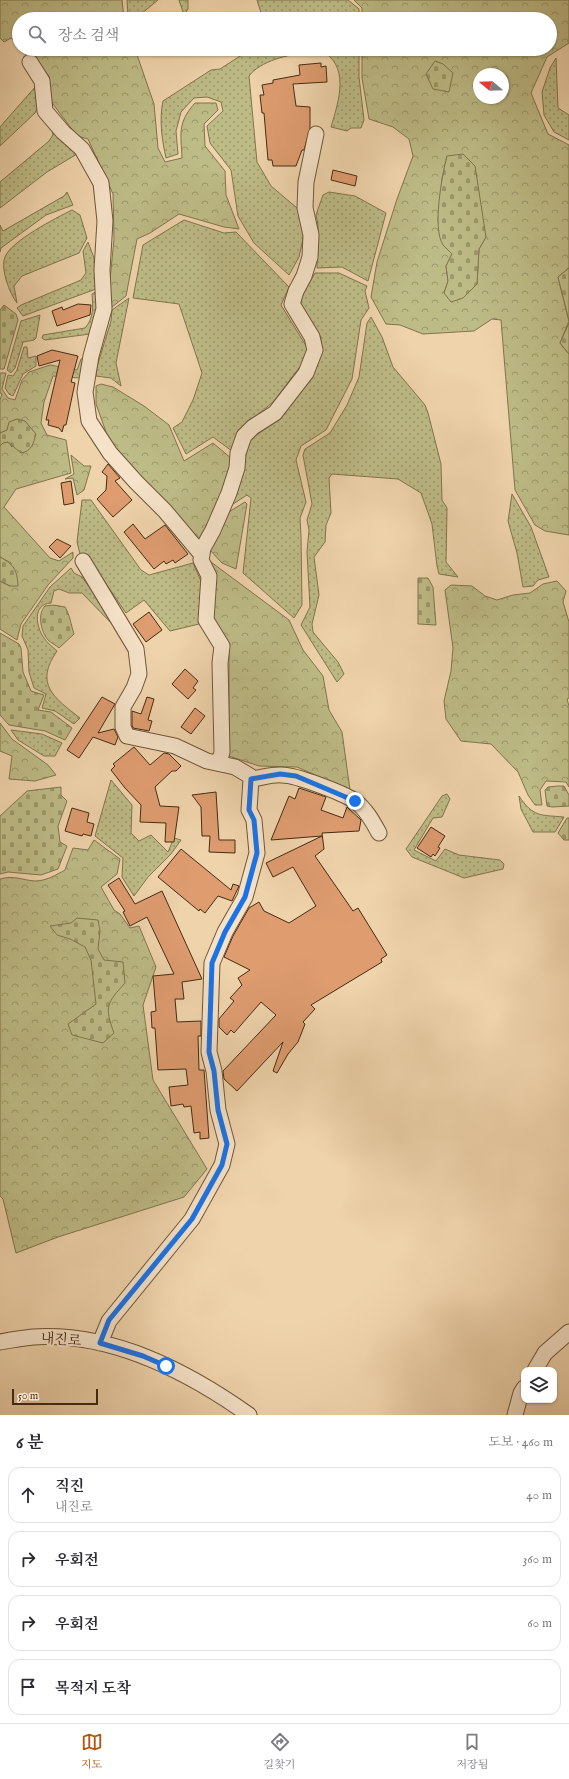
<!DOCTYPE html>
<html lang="ko">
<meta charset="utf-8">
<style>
body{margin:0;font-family:"IM FELL English","Noto Serif KR",serif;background:#f2f2f3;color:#2b2b33}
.controls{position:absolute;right:12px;bottom:12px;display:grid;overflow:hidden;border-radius:8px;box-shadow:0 1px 3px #0004}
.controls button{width:36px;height:36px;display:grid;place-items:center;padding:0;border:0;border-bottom:1px solid #e1e1e2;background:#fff;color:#2b2b33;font:20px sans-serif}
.compass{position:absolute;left:473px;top:68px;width:36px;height:36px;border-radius:50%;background:#fff;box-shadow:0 1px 3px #0004;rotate:289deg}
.scale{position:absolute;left:12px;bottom:10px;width:86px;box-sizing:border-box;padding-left:4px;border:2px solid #452c12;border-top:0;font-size:11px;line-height:14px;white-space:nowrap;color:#452c12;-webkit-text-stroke:3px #f5e2c8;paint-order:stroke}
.stop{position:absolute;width:12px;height:12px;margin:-9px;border:3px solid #1a73e8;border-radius:50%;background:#fff}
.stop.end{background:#1a73e8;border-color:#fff;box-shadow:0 1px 4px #0008}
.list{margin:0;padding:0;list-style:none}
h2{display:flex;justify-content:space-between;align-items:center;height:52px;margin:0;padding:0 16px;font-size:17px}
h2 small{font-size:13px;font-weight:400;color:#7c7c81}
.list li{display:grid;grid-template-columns:26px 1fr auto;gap:12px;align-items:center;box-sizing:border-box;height:56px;margin:0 8px 8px;padding:0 8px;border:1px solid #e1e1e2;border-radius:12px}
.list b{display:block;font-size:15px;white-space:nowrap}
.list p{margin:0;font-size:13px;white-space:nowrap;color:#7c7c81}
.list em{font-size:13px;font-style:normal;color:#7c7c81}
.icon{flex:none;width:22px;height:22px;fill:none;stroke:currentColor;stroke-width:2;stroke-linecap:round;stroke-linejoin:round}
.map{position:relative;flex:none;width:569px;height:1415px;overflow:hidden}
.search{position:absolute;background:#fff;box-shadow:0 1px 3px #0004;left:12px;right:12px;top:12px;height:44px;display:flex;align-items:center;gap:10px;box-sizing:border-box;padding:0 14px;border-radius:22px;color:#7c7c81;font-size:15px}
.sheet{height:308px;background:#fff}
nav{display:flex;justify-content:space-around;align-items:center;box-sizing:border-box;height:56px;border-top:1px solid #e1e1e2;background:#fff;font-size:11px;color:#7c7c81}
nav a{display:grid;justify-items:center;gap:2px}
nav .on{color:#b45309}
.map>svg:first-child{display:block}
.grass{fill:url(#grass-dots);stroke:#81744c}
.forest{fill:url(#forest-crowns);stroke:#81744c;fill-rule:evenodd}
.cemetery{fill:url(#cemetery-stones);stroke:#81744c}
.building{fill:#de9c6f;stroke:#452c12}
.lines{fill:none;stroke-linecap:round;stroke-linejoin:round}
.minor-casing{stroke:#705638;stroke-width:17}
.minor{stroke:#f5e2c8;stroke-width:15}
.route{stroke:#1a73e8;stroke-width:5}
.labels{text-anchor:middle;stroke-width:4;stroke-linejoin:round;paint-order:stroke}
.street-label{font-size:14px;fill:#452c12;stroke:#f5e2c8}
</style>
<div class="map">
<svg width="569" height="1415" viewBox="0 0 569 1415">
<defs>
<pattern id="grass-dots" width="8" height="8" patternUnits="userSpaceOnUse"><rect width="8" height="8" fill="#bdbb86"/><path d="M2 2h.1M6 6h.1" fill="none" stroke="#9b986c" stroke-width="1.8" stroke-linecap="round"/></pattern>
<pattern id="forest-crowns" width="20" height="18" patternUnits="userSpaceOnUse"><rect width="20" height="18" fill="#bdbb86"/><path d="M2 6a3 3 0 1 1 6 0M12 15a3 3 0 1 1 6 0" fill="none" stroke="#9b986c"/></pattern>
<pattern id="cemetery-stones" width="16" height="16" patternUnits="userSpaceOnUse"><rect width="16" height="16" fill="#bdbb86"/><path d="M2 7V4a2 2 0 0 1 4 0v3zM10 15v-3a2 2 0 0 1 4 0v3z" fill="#9b986c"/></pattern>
</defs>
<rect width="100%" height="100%" fill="#efd3ab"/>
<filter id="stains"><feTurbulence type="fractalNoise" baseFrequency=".005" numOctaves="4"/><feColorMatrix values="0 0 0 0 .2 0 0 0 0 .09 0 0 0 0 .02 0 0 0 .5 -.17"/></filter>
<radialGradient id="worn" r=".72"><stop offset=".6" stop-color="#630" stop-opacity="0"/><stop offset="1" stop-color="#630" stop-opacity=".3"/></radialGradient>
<path class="grass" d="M127 0H158L135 19H131L128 15Z
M179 0H188V9L184 15Z
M257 0H348L359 9V19H263Z
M251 49H298L307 53C289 54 260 61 249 76L257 162 271 186 297 208 304 234 299 257 289 275 254 243 238 216 231 170 210 143 207 126 223 111 221 102 207 97 194 98 181 112 176 131 178 154 166 158C162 140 159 120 163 101L211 70 220 69Z
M319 49H359V77L364 120 361 128H351L347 131 331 127C339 100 351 65 319 49Z
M556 58 558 108 569 115V140L554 132 544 115 542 92 550 68Z
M36 86 39 104 35 113 0 146V127Z
M51 124 77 154 47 172 0 208V182L49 141 53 135Z
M67 192 73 205 46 215 1 248 0 252V225L3 231 64 196Z
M329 192 355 196 386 213 368 281 342 267 317 268 318 225 316 215 323 195Z
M72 210 80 215 87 238 79 253 22 276 14 286 17 303C10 294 0 269 5 257 11 241 56 218 72 210Z
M184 220 224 233 236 232 289 287 281 305 308 349 305 360 274 401 242 428 232 451 213 437 186 454 173 428 182 422 193 400 202 373 179 304 133 298 143 245Z
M88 242 94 258 96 289 23 316 17 308 21 305 81 280 86 273 83 251Z
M315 273H339L367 286 365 291 369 308 361 320 352 379 326 430 301 446 296 460 306 502 300 518 301 536 302 605 294 618 243 573 251 498 247 495 230 506 243 474 245 458 250 441 255 436 278 420 303 389 319 356 321 337 300 303 304 292Z
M97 291 98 320 90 334 45 340 42 338 43 335 85 328C94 318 93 306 92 294Z
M129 298 116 363 121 386 111 378 96 376V370L111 321 112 310Z
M40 315 36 338 34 340 23 342 15 368 11 373 7 370 21 321Z
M371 317 382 337 393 367 425 405 428 413 441 464 442 500 447 508 446 562 458 577 439 574 437 566 432 524 421 493 398 479 332 474 329 478 331 513 326 525 325 542 314 557 319 595 312 624 313 632 338 662 344 674 337 682 301 625 310 607 307 552 309 530 307 520 312 504 303 455 305 449 330 433 347 405 359 377 367 323Z
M24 347H27L28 358 36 356V366L23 374 13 396 9 394 5 388 8 375 13 376 17 370Z
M512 494 531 527 549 577 538 580 533 586 523 587 517 553 508 521Z
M82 500H91L141 570 149 575 193 563 201 581 199 624 170 631 144 600 126 613 87 556 80 554 77 542Z
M71 568 74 573 82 577 117 626H114L82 593H69L59 589 54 591 51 603C32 604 36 627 44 638 47 643 53 647 57 651 34 684 54 698 80 718L74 724 55 711 42 708 46 694 34 688 29 672 28 650 22 636 23 626 50 587Z
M11 730 42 734 62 743 55 756H44L18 740Z
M111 780 132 805 131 833 139 841 151 835 168 852 174 838 181 840 171 854 148 877 134 896 122 877 123 858 95 836Z
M447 794 450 799 442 817 433 818 414 850 436 861 445 849 459 855 500 860 504 864 503 869 464 878 412 857 406 849 442 796Z
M519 796C533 817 540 815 564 817L555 832H533L521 809Z"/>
<path class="forest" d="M0 0H122L124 19H19V43L11 38 4 42 0 38Z
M354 0H569V43L547 57 531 93 548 134 569 145V268L558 277 569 321 560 343 569 354V535L545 531 535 525 515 490 501 320 492 319 474 331 423 334 400 325 386 324 371 297 377 262 397 199 413 156 409 139 393 127 369 119 362 78V49H550V19H362V8ZM479 74H503V98H479ZM447 156 486 237 479 249 477 284 444 293 448 281 446 266 452 254 438 221 442 179Z
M26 49H135L154 104 158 148 165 162 182 158C181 134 177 123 195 103H216L218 110 204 124 205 146 225 171 226 195 239 229 224 227 179 214 150 233 137 239 126 296 112 307 109 290 114 239 113 194 88 139 77 136 50 100 49 76Z
M84 358 80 378 53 376 44 402 41 423 47 435 66 440 71 473 16 489 4 507 50 558 59 561 73 552V558L48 585 21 624 17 640 0 629V581L10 586 11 563 0 557V446L3 443 8 442 12 447 7 430 0 433V400L2 394 0 393V373H6L2 389 8 398 15 400 22 380 29 372 50 365 77 370 81 359Z
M101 384 113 387 144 406 169 425 184 461 213 443 232 459C227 486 214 522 198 544L157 494 110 443 96 404V386Z
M71 455 84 466H91L84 490 77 495 73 478 65 479 74 474Z
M245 502 247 504 236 569 222 563 209 549 227 513Z
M211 562 289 620 303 650 323 676 329 710 342 732 350 790 297 767 259 766 229 756V643L213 618 215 573Z
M557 581 566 591 563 602 569 622V698L567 699 569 706V787L566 782 546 781 540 790 542 805H535L528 795 518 772 491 744 461 741 446 719 444 701 451 671 453 648 445 590 451 585 472 586 485 596 497 600 513 595 530 593 543 584Z
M0 723 12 739 48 765 56 775 35 781 9 779 12 756 0 751Z
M94 840 120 859 117 874 101 887 114 910 120 914 130 928 139 926 156 967 143 1005 153 1080 207 1169 184 1197 58 1237 16 1253 3 1199 0 1196V879C15 875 21 880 35 881 46 881 56 875 65 870L73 848 88 850Z"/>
<path class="cemetery" d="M435 61 443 64 453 73 449 92 433 89 426 74Z
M463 154 475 166 486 237 479 249 477 284 463 298 451 302 444 293 448 281 446 266 452 254C449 251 446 248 443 245 432 228 442 176 447 156Z
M569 268V321L558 277Z
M4 305 16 314 18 320 4 369H0V310Z
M569 323V354L560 343Z
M17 419 25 421 36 434C33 444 32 451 21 453L8 442 3 443 0 446V433L7 430 9 422Z
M0 557C14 565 17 569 18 586H10L0 581Z
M418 578H428L433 587 436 625 418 624Z
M53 605 65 607C70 615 71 625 74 634L59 648C56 645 51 643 48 640 41 632 37 614 45 606Z
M0 633 19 644 21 648 23 672 31 691 44 695 38 710 51 712 72 728 65 740 45 731 9 725 0 715Z
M558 786H564L569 795V806L552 807 547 806 545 790 548 787Z
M61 787V795L67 801 58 826 60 842 67 846 58 869 41 875 8 872 0 874V816L27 791Z
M567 818H569V840H564L558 833Z
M77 918 98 920 100 931 98 949 104 960 123 962 125 983C107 1003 104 1006 114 1033L103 1043 72 1035 68 1024 96 1004 91 960 85 947 70 939 57 935 50 926 71 923Z"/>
<path class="building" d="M321 63V67L326 66 327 82 293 84 296 106 310 107V128L304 150H302L296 166H273L272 160H268L264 113H262L260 95H264L262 85 273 83V80L300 75 299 65Z
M333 170 357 176 355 186 331 180Z
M78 304 91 305 90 315 57 326 52 311 62 307 63 310Z
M52 350 78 356 71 382 75 383 66 425H64L62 432 59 428 48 425 49 420H46L60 360 39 366 37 356Z
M108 464 120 478 115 481 132 500 113 517 97 499 106 490 107 476 102 472Z
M71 481 74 503 64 505 61 483Z
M133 524 145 539 165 525 188 554 175 563 173 560 166 564 164 561 154 569 124 532Z
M57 539 71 546 60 558 49 547Z
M149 612 162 630 146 642 133 624Z
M185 669 198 681 193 688 196 690 188 699 172 684Z
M102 697 115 704 98 733 114 729 118 737 115 745 93 737 79 758 67 750Z
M147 697 154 699 148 720 152 721 149 731 133 728 132 725V711L141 714Z
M195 708 205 716 191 734 181 727Z
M134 747 150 765 164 753 169 754 181 766 176 771H172L155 787 160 806 179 807 174 842H165L166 823 140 822 141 805 125 788 111 770 115 766 113 764Z
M299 788 326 797 321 810 343 818 347 807 361 820 359 831 322 833 324 849 315 856 353 911 358 908 387 955 381 959 382 962 311 1005 315 1009 303 1022 305 1024 298 1042 288 1054 277 1073 273 1071 283 1042 237 1091 224 1079 223 1071 276 1015 261 1002 234 1033 231 1030 227 1035 219 1027V1019L234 1001 230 998 242 985 238 978 250 970 224 957 233 936 249 908 259 902 264 911 289 923 316 906 293 867 273 877 266 863 322 836 271 840 289 796 295 799Z
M216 792 219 840H235V853L209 852 210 836H202L201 807 192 795Z
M72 808 89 813 87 822 94 824 91 836 83 834 82 836 65 831Z
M431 827 445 836 438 847 440 848 435 856 433 854 431 857 417 848Z
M181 849 231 890 233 884 239 886 232 901 218 896 205 913 200 909 199 911 158 877Z
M119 878 135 904 162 891 202 979 182 982 184 999H175L177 1022 201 1021V1036H198L199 1070H204L209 1138 200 1139V1132L194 1133 191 1106 184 1107 183 1104 171 1106 169 1087 188 1085 186 1069 158 1070 155 1028H152L151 1012 156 1011 153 976 174 974 147 917 130 926 123 912 125 911 108 885Z"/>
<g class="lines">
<defs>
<path id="minor" d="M30 62 42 81 45 111 63 132 82 149 101 183 105 221 102 270 104 309 91 356 85 392 89 421 110 453 136 482 165 511 202 555
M83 561 136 649 139 674 134 688 123 707V727L127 736 175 746 207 761 235 767 250 776 251 779 249 810 254 820 257 853 245 897 225 932 212 963 209 1052 214 1071 218 1110 227 1144 222 1165 192 1219 109 1321 100 1343
M219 763 222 752 220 663 222 646 206 620 209 576 201 560 203 548 213 530 229 493 237 468 238 453 244 436 253 427 275 413 306 373 315 350 312 337 292 304 296 291 304 276 310 257 311 235 305 208 306 182 316 134
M251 779C261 778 272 774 282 775 296 775 343 793 355 801 366 809 373 822 379 833
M0 1342C11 1340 22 1338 33 1337 112 1332 187 1371 249 1415
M535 1370 545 1353 569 1332
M515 1415 521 1393 524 1388"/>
</defs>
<use href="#minor" class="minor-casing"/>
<use href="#minor" class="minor"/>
</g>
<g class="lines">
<path class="route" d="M166 1366 143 1356 100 1343 109 1320 192 1219 222 1165 227 1144 218 1110 214 1071 209 1052 212 963 225 932 245 897 257 853 254 820 249 810 251 779 280 774 296 776 355 801"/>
</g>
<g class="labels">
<g class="street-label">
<text transform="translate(61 1339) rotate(4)" y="5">내진로</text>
</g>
</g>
<rect width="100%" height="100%" filter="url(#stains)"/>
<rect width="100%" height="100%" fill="url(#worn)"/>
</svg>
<div class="controls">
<button><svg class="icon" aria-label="layers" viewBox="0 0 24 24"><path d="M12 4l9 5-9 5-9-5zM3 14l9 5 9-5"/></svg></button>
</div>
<svg class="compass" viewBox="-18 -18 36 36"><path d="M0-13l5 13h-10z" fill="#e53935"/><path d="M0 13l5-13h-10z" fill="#7c7c81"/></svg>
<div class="scale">50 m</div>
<div class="stop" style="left:166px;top:1366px"></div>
<div class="stop end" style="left:355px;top:801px"></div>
<div class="search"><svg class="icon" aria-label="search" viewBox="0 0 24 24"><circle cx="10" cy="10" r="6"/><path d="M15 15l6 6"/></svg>장소 검색</div>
</div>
<section class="sheet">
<h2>6 분<small>도보 · 460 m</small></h2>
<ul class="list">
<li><svg class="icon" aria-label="ahead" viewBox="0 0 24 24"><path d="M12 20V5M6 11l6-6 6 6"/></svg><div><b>직진</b><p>내진로</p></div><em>40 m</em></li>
<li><svg class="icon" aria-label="right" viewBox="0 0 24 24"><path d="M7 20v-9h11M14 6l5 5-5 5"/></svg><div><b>우회전</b></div><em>360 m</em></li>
<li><svg class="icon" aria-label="right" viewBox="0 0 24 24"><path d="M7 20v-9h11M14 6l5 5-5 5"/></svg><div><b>우회전</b></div><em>60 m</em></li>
<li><svg class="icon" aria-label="arrive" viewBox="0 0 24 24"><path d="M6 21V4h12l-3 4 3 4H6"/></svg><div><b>목적지 도착</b></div></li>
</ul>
</section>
<nav>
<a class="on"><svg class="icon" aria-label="map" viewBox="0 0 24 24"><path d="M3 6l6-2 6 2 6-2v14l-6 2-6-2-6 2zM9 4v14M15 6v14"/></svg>지도</a>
<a><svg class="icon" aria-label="directions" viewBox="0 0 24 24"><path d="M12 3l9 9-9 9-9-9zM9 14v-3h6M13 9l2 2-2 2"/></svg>길찾기</a>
<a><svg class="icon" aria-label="saved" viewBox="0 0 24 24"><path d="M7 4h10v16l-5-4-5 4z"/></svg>저장됨</a>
</nav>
